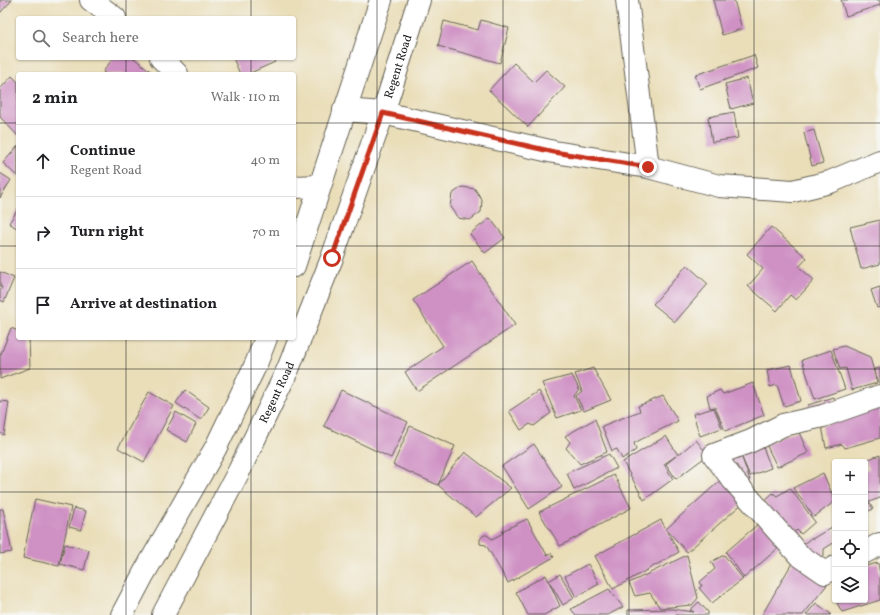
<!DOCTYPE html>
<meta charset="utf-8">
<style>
body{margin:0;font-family:Vollkorn,serif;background:#f2f2f2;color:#202124}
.controls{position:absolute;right:12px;bottom:12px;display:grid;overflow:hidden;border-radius:4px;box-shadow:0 1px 3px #0004}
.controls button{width:36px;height:36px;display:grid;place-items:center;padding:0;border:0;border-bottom:1px solid #e0e0e0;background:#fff;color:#202124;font:20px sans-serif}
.stop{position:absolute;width:12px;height:12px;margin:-9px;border:3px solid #c8321e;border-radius:50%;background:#fff}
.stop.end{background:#c8321e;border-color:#fff;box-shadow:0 1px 4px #0008}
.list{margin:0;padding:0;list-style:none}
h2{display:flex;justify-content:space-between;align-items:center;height:52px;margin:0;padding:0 16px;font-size:17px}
h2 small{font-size:13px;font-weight:400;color:#757577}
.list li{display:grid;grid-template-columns:26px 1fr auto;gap:12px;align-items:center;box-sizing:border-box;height:72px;padding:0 16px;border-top:1px solid #e0e0e0}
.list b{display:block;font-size:15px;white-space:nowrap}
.list p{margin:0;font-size:13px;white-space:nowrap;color:#757577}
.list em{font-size:13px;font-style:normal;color:#757577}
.icon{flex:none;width:22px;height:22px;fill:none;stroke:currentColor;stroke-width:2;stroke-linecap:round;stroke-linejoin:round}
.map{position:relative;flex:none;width:880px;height:615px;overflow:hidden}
.search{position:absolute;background:#fff;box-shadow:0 1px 3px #0004;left:16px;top:16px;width:280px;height:44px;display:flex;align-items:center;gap:10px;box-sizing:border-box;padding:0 14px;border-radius:4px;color:#757577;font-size:15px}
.panel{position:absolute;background:#fff;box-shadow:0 1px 3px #0004;left:16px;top:72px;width:280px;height:268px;border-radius:4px}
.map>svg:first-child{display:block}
.building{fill:#cf91c4}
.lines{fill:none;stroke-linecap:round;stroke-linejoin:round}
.minor-casing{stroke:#646053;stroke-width:24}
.primary-casing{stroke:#646053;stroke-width:24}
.minor{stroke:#fff;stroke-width:22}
.primary{stroke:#fff;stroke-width:22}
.route{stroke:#c8321e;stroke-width:5}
.grid{fill:none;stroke:#1c1c1c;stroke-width:1;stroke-opacity:0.55}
.labels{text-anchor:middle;stroke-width:3;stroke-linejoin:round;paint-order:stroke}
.street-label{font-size:12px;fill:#1c1c1c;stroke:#f6f6f2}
</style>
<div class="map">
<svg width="880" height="615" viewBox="0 0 880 615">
<rect width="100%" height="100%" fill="#f6f6f2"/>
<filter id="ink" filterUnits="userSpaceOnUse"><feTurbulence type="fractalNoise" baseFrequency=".025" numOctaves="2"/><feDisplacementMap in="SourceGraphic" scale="8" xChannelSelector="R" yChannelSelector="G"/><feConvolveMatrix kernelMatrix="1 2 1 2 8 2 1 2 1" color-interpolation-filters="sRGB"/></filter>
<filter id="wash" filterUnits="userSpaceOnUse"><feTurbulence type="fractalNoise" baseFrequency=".012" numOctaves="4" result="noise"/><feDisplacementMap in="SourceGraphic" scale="16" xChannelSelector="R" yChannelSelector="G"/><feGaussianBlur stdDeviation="0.9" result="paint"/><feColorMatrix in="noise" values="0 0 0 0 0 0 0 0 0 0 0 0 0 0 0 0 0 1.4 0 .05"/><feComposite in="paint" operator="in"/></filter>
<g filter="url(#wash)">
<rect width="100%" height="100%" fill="#eadeb9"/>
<g id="blocks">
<path class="building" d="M0 0H12L0 13Z
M713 0H734L742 29 722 35Z
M841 0H880V5L846 16Z
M481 20 509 28 500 63 438 46 444 21 478 30Z
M754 55 758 68 700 89 695 75Z
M113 58H134L154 74H106L103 72Z
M233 58H273L275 62 248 74H240Z
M514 63 534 82 546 70 565 87 528 127 489 90Z
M12 76 18 82V136L0 117V89Z
M747 78 753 103 731 109 725 84Z
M734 112 738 138 712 142 708 117Z
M814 130 823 163 812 166 804 133Z
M18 146V177L3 163Z
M0 173 11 180 0 198Z
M462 187 475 189 482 200 481 212 470 220 458 218 450 207 452 194Z
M18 209V229L9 223Z
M490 218 505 238 485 253 470 234Z
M880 220V264L861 269 850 227Z
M771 227 807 258 799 267 814 280 796 300 790 295 777 311 748 286 763 269 747 254Z
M472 261 515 325 417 391 405 372 443 346 413 300Z
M687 265 708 284 675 322 653 304Z
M0 272 14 278 4 302 0 300V291L2 287 0 286Z
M880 287V307L877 308 871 290Z
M11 328 18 331V338H29L30 368 0 379V356Z
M844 346 870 357 877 383 852 390 846 368 840 369 833 349Z
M831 350 845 389 815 399 802 360Z
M791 365 801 401 784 406 777 385 770 387 767 370Z
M593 368 611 400 584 411 576 396 582 391 575 374Z
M880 368V383H879L874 369Z
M572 375 579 389 574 396 581 410 557 418 542 383Z
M753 383 764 415 725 431 715 407 710 408 707 396 720 390 723 394Z
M185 390 209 407 201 420 176 403Z
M341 390 408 422 391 458 324 426Z
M539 391 551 413 534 426 530 424 521 430 509 411Z
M149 392 174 406 144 462 118 448Z
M663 396 678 421 634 443 636 450 622 459 617 449 612 451 602 426 640 411 638 406Z
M833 397 837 410 811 417 808 405Z
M0 401 9 402 4 435 0 433Z
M880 404V438L845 448 842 444 826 448 822 426Z
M714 408 722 428 700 436 693 414Z
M176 412 196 424 187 442 166 430Z
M595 419 607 452 580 464 566 448 570 442 565 436Z
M410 426 455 446 438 485 393 465Z
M798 430 808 453 777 467 766 444Z
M666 436 678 455 696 440 708 455 676 479 666 464 676 456 664 464 673 479 644 500 623 462Z
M761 442 771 468 750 476 742 458 750 480 735 485 723 457Z
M534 444 562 487 529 509 502 466Z
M465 452 511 488 476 517 438 485Z
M609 454 617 468 574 490 567 473Z
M880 455V498L869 502 873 509 865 513V470L869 469 866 460Z
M823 473 835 501 814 517 793 488Z
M614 475 631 508 560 546 539 512Z
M723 478 744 502 687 552 666 529Z
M790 488 815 522 801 534 797 530 787 538 764 501 773 493 777 496Z
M35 499 71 507 59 566 23 558Z
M74 508 86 511 81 530 69 527Z
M0 509H3L12 552 0 554Z
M766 517 785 542 744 578 726 552Z
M527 519 547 555 551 553 554 557 508 583 486 545 480 544V539L484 535H487L492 539 503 533 502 531Z
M661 520 679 552 613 589 595 556Z
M832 527 835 532V542L824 549V555L815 561 801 546 811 538 812 539Z
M65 544 89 550 84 570 60 564Z
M687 555 698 598 692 605 660 608 650 593 635 596 629 583Z
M724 555 743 579 712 603 699 588 702 586 700 582 715 569 711 562Z
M796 556 830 581 803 615H762Z
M878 563 880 575V600L842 612 837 603 845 600H865V566Z
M588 564 599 584 576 597 565 576Z
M560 574 574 598 563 605 549 581Z
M546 575 560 606 544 615H528L516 592Z
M609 589 623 607 608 615H576L571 609Z
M699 602 708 612V615H628V610L672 609 694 612 690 610Z
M816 603 831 614 830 615H806Z"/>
</g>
</g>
<g filter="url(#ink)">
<use href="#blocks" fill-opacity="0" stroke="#646053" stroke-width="1"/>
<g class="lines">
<defs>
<path id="minor" d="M91 0 115 18
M627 0 648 167
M161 58 177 74
M344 110 383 113 554 152 648 167 719 186 793 191 830 182 880 161
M294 187 320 186
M865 552 880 544
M835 567 825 573 799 555 733 480 714 455 751 441 783 425 823 416 880 396"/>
<g id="primary">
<path d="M294 266 381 0"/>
<path d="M122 615 143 575 215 449 256 364 266 338"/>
<path id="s1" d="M163 615 239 471 288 369 332 258 383 113 419 0"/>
</g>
</defs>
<use href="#minor" class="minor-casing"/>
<use href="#primary" class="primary-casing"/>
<use href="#minor" class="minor"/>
<use href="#primary" class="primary"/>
</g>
</g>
<g class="lines" filter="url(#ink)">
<path class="route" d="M332 258 383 113 554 152 648 167"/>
</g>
<path class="grid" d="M126 0V18M251 0V18M377 0V615M503 0V615M629 0V615M754 0V615M126 58V74M251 58V74M0 123H18M294 123H880M0 246H18M294 246H880M126 338V615M251 338V615M0 369H880M0 492H835M865 492H880"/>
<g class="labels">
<g class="street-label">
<text dy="4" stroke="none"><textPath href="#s1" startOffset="598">Regent Road</textPath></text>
<text dy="4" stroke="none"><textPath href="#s1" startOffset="250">Regent Road</textPath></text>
</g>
</g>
</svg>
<div class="controls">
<button>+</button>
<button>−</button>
<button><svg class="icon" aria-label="locate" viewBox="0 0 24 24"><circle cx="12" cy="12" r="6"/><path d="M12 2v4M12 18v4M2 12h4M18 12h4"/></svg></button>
<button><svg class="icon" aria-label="layers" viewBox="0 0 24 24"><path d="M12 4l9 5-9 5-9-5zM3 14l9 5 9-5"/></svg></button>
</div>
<div class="stop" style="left:332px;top:258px"></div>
<div class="stop end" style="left:648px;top:167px"></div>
<div class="search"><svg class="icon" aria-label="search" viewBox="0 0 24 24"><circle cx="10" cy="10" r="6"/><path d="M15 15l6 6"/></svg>Search here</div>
<section class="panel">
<h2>2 min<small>Walk · 110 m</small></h2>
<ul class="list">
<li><svg class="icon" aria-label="ahead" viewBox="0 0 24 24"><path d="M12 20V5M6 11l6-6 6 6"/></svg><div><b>Continue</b><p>Regent Road</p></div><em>40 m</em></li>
<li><svg class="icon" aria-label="right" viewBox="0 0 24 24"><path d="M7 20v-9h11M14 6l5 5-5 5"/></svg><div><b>Turn right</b></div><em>70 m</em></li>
<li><svg class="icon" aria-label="arrive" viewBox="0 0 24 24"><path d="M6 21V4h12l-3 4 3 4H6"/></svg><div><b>Arrive at destination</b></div></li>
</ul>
</section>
</div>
